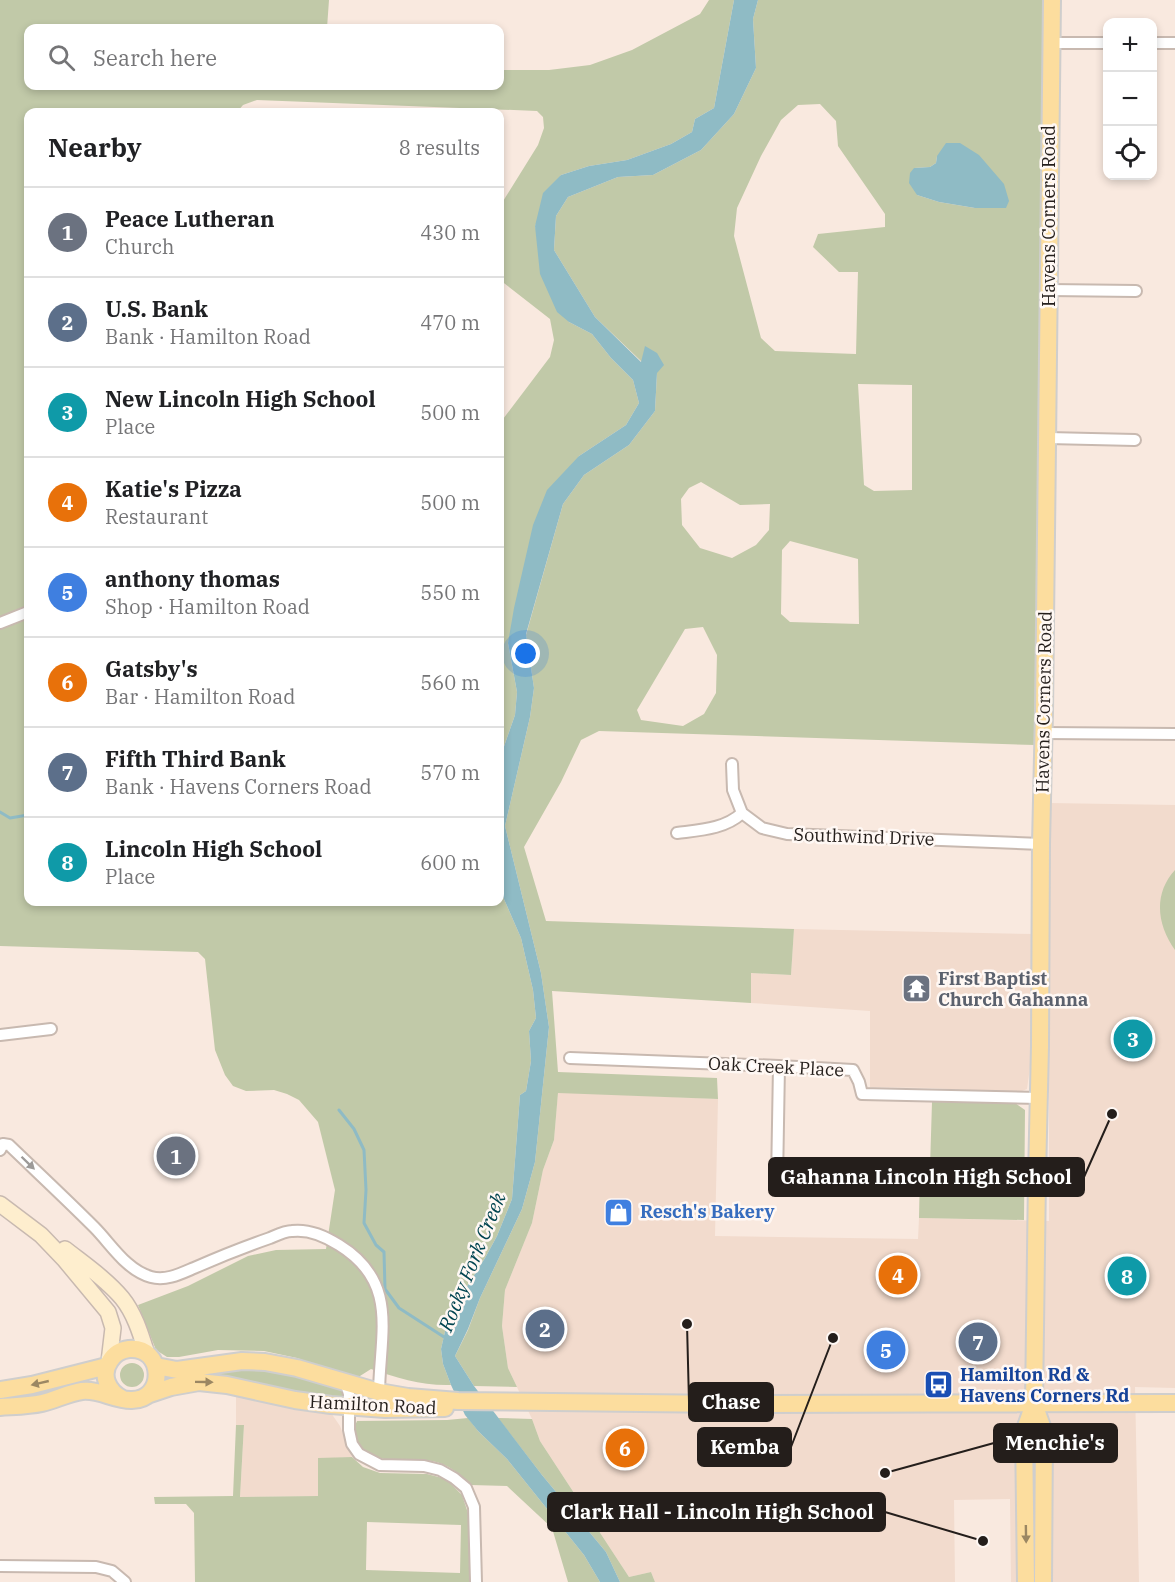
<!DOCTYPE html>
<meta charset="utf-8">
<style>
body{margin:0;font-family:"IBM Plex Serif",serif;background:#f2f2f2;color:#202124}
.controls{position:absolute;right:18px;top:18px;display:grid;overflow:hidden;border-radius:12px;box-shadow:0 3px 9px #0003}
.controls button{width:54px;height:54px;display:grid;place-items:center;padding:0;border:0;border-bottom:2px solid #e0e0e0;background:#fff;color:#202124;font:30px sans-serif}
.you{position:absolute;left:526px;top:654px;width:21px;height:21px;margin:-15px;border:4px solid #fff;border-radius:50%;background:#1a73e8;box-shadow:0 0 0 9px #1a73e833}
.badge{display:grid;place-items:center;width:39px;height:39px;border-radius:50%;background:#32776c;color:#fff;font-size:20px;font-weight:700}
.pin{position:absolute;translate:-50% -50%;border:3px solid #fff;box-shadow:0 2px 6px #0006}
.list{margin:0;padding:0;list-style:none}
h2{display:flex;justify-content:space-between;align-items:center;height:78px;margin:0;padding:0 24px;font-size:26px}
h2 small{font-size:20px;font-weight:400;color:#757577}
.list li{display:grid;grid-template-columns:39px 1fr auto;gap:18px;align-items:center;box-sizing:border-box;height:90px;padding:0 24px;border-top:2px solid #e0e0e0}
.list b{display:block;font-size:22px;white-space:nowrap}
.list p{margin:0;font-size:20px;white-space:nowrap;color:#757577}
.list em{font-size:20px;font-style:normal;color:#757577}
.icon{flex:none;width:33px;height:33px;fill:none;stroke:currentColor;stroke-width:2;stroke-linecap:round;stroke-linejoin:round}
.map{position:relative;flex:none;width:1175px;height:1582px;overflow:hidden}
.search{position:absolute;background:#fff;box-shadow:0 3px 9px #0003;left:24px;top:24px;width:480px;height:66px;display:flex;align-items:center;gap:15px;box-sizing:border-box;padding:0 21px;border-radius:12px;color:#757577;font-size:22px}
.panel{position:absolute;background:#fff;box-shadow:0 3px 9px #0003;left:24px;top:108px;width:480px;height:798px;border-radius:12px}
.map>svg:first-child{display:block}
.built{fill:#f2dbcd}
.green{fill:#c1c9a8;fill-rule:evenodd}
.water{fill:#8fbbc5}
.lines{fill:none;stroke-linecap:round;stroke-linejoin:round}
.stream{stroke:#8fbbc5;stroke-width:3}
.minor-casing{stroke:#c8b9b0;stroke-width:14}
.secondary-casing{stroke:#c8b9b0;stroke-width:18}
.primary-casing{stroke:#cfcecd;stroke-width:20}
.minor{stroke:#fff;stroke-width:10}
.secondary{stroke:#feeece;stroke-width:15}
.primary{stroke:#fcdd9e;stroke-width:16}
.oneway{fill:#9c9a98}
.oneway2{fill:#9b8763}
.labels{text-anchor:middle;stroke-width:5;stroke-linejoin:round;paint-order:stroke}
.street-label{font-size:18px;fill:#241e1b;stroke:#fff8f4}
.worship-label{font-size:18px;font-weight:bold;fill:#5b616d;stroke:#fff8f4;text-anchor:start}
.shop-label{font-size:18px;font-weight:bold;fill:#366cbe;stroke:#fff8f4;text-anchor:start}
.transit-label{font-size:18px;font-weight:bold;fill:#164399;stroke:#fff8f4;text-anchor:start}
.water-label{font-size:20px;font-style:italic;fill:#004450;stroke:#fff8f4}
.leader{fill:none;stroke:#241e1b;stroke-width:2}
.callout-dot{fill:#241e1b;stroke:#fff8f4;stroke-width:2}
.callout{fill:#241e1b;stroke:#241e1b;stroke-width:2}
.callout-label{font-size:20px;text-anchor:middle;font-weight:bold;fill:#fff}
</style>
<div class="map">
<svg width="1175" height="1582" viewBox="0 0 1175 1582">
<rect width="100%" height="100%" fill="#f9e9df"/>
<path class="built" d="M1049 803 1175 805V1388L1135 1387 1139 1582H1011L1010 1499 954 1500 955 1582H655L651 1572 629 1577 540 1441 532 1419 508 1368 502 1326 505 1290 532 1223 543 1170 554 1140 558 1092 718 1099 715 1236 918 1239 919 1218 1049 1221Z
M794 929 1034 934 1033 1046 1027 1089 1017 1093 932 1088 870 1087V1011L751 1003V973L791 975Z
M236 1392 329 1410 340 1426 352 1457 318 1459V1496L240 1497 244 1426 236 1425Z"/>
<path class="green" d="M0 0H329L327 28H28V86H500V70H549L590 65 632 50 700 14 709 0H734L714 108 695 119 692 132 671 144 627 160 589 166 561 175 535 226 569 322 592 334 611 358 633 380 639 403 626 425 579 456 508 643 517 692 515 715 500 758V423L550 357 554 340 550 319 500 280V206L538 145 544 128 543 117 537 111 257 100 243 105 237 112H28V902H500V890L521 938 533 990 536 1018 529 1031 531 1061 526 1091 520 1095 512 1199 497 1236 485 1258 463 1293 446 1327 441 1349 443 1364 451 1385C423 1386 397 1378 371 1369L360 1376 352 1378 297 1358 264 1351 218 1350 179 1357H167L156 1350 138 1305 188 1286 248 1256 276 1250 326 1249 335 1190 318 1122 299 1100 287 1094 274 1090 246 1091 233 1086 225 1075 215 1050 205 959 198 952 0 946Z
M758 0H1044L1039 589 1035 745 599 731 581 740 561 782 524 847 546 921 794 929 791 975 751 973V1003L552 991 558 1072 717 1078 718 1099 558 1093 554 1140 543 1170 532 1223 505 1290 502 1326 508 1368 517 1387 474 1386 455 1356 468 1330 480 1298 522 1209 535 1162 549 1027 541 973 505 826 530 717 534 688 526 635 563 504 584 475 629 445 655 411 657 373 646 347 642 362 595 317 554 250 556 216 568 197 618 177 653 175 701 150 734 114 756 68 753 19ZM820 104 836 121 838 146 885 214V227L818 234 813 247 839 272H858L856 354 775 351 761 338 734 236 737 208 761 156 781 120 798 105ZM937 156 975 208 939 202 917 195 914 168 930 167 936 163ZM858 384 912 385V490L874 491 864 485ZM701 482 740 505 770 504 769 530 756 545 732 558 700 548 682 525 681 499 689 488ZM790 541 858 559 859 624 790 622 781 614 782 550ZM703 627 717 655 716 693 704 714 683 726 641 720 637 710 685 629Z
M1175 870V950C1157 925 1153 894 1175 870Z
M932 1102 1015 1103 1025 1110 1024 1220 919 1218 920 1168H930Z
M250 1362 334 1383 342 1390V1398L275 1388 212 1374 195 1373 166 1379 165 1369Z
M120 1375a12 12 0 1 1 24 0a12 12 0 1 1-24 0Z
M468 1418 478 1431 507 1459 584 1555 600 1582H568L552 1528 507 1486 471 1485C459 1474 449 1464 432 1461 408 1456 365 1469 356 1439 354 1432 354 1427 357 1421L447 1420Z
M498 1418 532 1419 540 1441 629 1577 651 1572 655 1582H620L606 1552 542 1475Z
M236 1425H244L240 1497 318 1496V1458L352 1457 363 1467 380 1473 427 1474 446 1479 462 1495 469 1516 470 1582H195L194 1513 186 1504H155L154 1497 233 1496ZM367 1522 461 1525 460 1573 366 1570Z"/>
<path class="water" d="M734 0H758L753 19 756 68 734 114 701 150 653 175 618 177 568 197 556 216 554 250 595 317 641 362 645 346 657 353 664 365 657 373 655 411 629 445 584 475 563 504 526 634 534 688 530 717 505 826 541 973 549 1027 535 1162 522 1209 480 1298 468 1329 455 1356 474 1386 542 1475 606 1552 620 1582H600L584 1555 507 1459 478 1431 465 1415 451 1385 443 1364 441 1349 446 1327 463 1293 485 1258 497 1236 512 1199 520 1095 526 1091 531 1061 529 1031 536 1018 533 990 521 938 500 890V758L515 715 517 692 508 643 514 608 533 525 547 490 579 456 626 425 639 403 633 380 611 358 592 334 569 322 557 312 540 274 535 226 543 193 561 175 589 166 627 160 671 144 692 132 695 119 714 108Z
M946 143H960L979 155 1004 184 1009 201 1006 208H975L939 202 917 195 909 183 910 173 914 168 930 167 936 163 937 156Z"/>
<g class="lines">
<path class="stream" d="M0 812 10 818 28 815
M339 1110 354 1129 364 1150 366 1190 364 1223 376 1245 384 1252 385 1289 399 1308 444 1337"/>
<defs>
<path id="minor" d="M1052 43H1108
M1152 43H1175
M1049 290 1136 291
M1048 438 1135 440
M0 623 28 612
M1044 733 1175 734
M732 764 733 790 742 813 762 828 787 834 1041 844
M677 833C700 830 725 829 742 813
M0 1035 51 1029
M570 1058 779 1066 853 1070 859 1082 862 1094 1039 1098
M0 1150 3 1144 9 1145C37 1172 66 1199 94 1227 111 1244 126 1270 151 1277 166 1281 180 1274 194 1268 219 1257 244 1247 270 1238 277 1235 285 1231 292 1231 308 1229 325 1236 339 1245 399 1282 380 1333 379 1392
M777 1181 779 1066
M345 1381 349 1394V1430L352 1444 359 1454 380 1465 424 1466 440 1470 454 1478 466 1488 474 1507 476 1582
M0 1566 96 1567 112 1571 125 1582"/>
<path id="secondary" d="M0 1204 41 1235 64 1259 108 1312 113 1328 109 1362
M65 1249C84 1264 106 1279 122 1298 135 1314 141 1335 147 1354"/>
<path id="primary" d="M156 1366 177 1370 242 1361 265 1362 297 1368 379 1392 408 1397 458 1401 729 1404 1175 1403
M0 1390 32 1385 107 1366
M147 1395 171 1387 199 1382 227 1385 295 1400 331 1405 385 1409 445 1408
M1034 1404 1044 1432 1043 1582
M0 1407C14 1406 28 1406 42 1403 55 1400 68 1393 82 1391 99 1389 114 1400 131 1400 166 1401 165 1346 129 1349 121 1350 114 1354 110 1361 100 1375 108 1392 123 1399
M1026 1582 1024 1432 1034 1404 1037 1177 1040 1046 1041 844 1044 712 1052 0"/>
</defs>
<use href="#minor" class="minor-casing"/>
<use href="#secondary" class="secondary-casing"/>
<use href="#primary" class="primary-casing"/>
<use href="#minor" class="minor"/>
<use href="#secondary" class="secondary"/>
<use href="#primary" class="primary"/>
</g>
<defs><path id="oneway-solid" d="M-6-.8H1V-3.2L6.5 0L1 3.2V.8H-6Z" transform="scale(1.5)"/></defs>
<use class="oneway" href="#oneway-solid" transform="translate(28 1163) rotate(44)"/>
<g class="oneway2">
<use href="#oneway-solid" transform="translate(204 1382) rotate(1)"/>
<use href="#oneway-solid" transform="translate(40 1383) rotate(167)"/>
<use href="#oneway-solid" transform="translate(1026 1534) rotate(89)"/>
</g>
<defs>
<symbol id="temple-square" viewBox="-11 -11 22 22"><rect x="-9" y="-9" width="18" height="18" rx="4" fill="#6b7280" stroke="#fff8f4"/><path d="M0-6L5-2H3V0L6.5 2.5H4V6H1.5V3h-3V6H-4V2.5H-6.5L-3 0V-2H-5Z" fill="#fff"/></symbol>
<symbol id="shop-square" viewBox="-11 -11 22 22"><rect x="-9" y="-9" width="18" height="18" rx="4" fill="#3f7fe0" stroke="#fff8f4"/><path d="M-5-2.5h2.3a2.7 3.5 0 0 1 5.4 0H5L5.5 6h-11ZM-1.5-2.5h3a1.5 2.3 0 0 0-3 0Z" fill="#fff"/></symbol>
<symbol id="bus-square" viewBox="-11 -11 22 22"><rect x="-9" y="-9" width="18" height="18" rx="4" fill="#1a4fb4" stroke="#fff8f4"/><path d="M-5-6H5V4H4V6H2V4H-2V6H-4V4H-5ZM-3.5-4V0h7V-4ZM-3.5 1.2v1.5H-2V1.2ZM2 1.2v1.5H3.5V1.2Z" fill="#fff"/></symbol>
</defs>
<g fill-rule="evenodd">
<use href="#temple-square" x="900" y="972" width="33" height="33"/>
<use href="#shop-square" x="602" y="1196" width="33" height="33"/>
<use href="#bus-square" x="922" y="1368" width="33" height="33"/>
</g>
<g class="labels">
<g class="street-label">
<text transform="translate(1049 216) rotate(-90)" y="6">Havens Corners Road</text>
<text transform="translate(1044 702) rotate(-89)" y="6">Havens Corners Road</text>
<text transform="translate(864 837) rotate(2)" y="6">Southwind Drive</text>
<text transform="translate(776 1067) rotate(3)" y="6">Oak Creek Place</text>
<text transform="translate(373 1405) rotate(3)" y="6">Hamilton Road</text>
</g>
<g class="worship-label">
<text x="938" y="985">First Baptist<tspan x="938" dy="21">Church Gahanna</tspan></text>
</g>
<g class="shop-label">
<text x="640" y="1218">Resch's Bakery</text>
</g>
<g class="transit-label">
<text x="960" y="1381">Hamilton Rd &amp;<tspan x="960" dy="21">Havens Corners Rd</tspan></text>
</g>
<g class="water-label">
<text transform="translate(472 1262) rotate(-68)" y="7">Rocky Fork Creek</text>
</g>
</g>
<path class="leader" d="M1112 1114L1084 1177M687 1324L689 1402M885 1473L994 1443M833 1338L791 1447M983 1541L885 1512"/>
<g class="callout-dot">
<circle cx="1112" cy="1114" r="6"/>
<circle cx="687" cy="1324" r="6"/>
<circle cx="885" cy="1473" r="6"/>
<circle cx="833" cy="1338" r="6"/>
<circle cx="983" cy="1541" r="6"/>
</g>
<g class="callout">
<rect x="769" y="1158" width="315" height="38" rx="6"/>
<rect x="689" y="1383" width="84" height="38" rx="6"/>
<rect x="994" y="1424" width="123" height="38" rx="6"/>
<rect x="698" y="1428" width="93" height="38" rx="6"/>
<rect x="548" y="1493" width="337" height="38" rx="6"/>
</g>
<g class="callout-label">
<text x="926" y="1184">Gahanna Lincoln High School</text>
<text x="731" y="1409">Chase</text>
<text x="1055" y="1450">Menchie's</text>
<text x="745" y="1454">Kemba</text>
<text x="717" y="1519">Clark Hall - Lincoln High School</text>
</g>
</svg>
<div class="controls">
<button>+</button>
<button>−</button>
<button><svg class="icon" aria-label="locate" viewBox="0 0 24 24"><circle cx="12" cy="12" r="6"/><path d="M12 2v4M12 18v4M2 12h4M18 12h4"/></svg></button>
</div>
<div class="you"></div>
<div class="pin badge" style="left:176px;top:1156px;background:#6b7280">1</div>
<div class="pin badge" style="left:545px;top:1329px;background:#5c6f8a">2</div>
<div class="pin badge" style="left:1133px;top:1039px;background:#0f9aa8">3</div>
<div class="pin badge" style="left:898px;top:1275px;background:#e8710a">4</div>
<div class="pin badge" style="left:886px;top:1350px;background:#3f7fe0">5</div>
<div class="pin badge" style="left:625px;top:1448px;background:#e8710a">6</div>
<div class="pin badge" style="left:978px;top:1342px;background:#5c6f8a">7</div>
<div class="pin badge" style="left:1127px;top:1276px;background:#0f9aa8">8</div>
<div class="search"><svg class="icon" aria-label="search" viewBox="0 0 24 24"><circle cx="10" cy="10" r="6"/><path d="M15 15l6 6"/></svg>Search here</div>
<section class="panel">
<h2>Nearby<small>8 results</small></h2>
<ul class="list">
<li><span class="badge" style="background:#6b7280">1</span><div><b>Peace Lutheran</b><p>Church</p></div><em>430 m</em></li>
<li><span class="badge" style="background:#5c6f8a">2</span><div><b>U.S. Bank</b><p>Bank · Hamilton Road</p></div><em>470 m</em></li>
<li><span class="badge" style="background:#0f9aa8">3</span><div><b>New Lincoln High School</b><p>Place</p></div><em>500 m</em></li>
<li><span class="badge" style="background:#e8710a">4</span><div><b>Katie's Pizza</b><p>Restaurant</p></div><em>500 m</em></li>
<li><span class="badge" style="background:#3f7fe0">5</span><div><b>anthony thomas</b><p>Shop · Hamilton Road</p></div><em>550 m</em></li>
<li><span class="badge" style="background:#e8710a">6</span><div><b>Gatsby's</b><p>Bar · Hamilton Road</p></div><em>560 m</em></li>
<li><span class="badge" style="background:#5c6f8a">7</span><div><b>Fifth Third Bank</b><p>Bank · Havens Corners Road</p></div><em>570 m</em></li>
<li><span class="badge" style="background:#0f9aa8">8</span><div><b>Lincoln High School</b><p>Place</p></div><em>600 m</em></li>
</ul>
</section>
</div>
